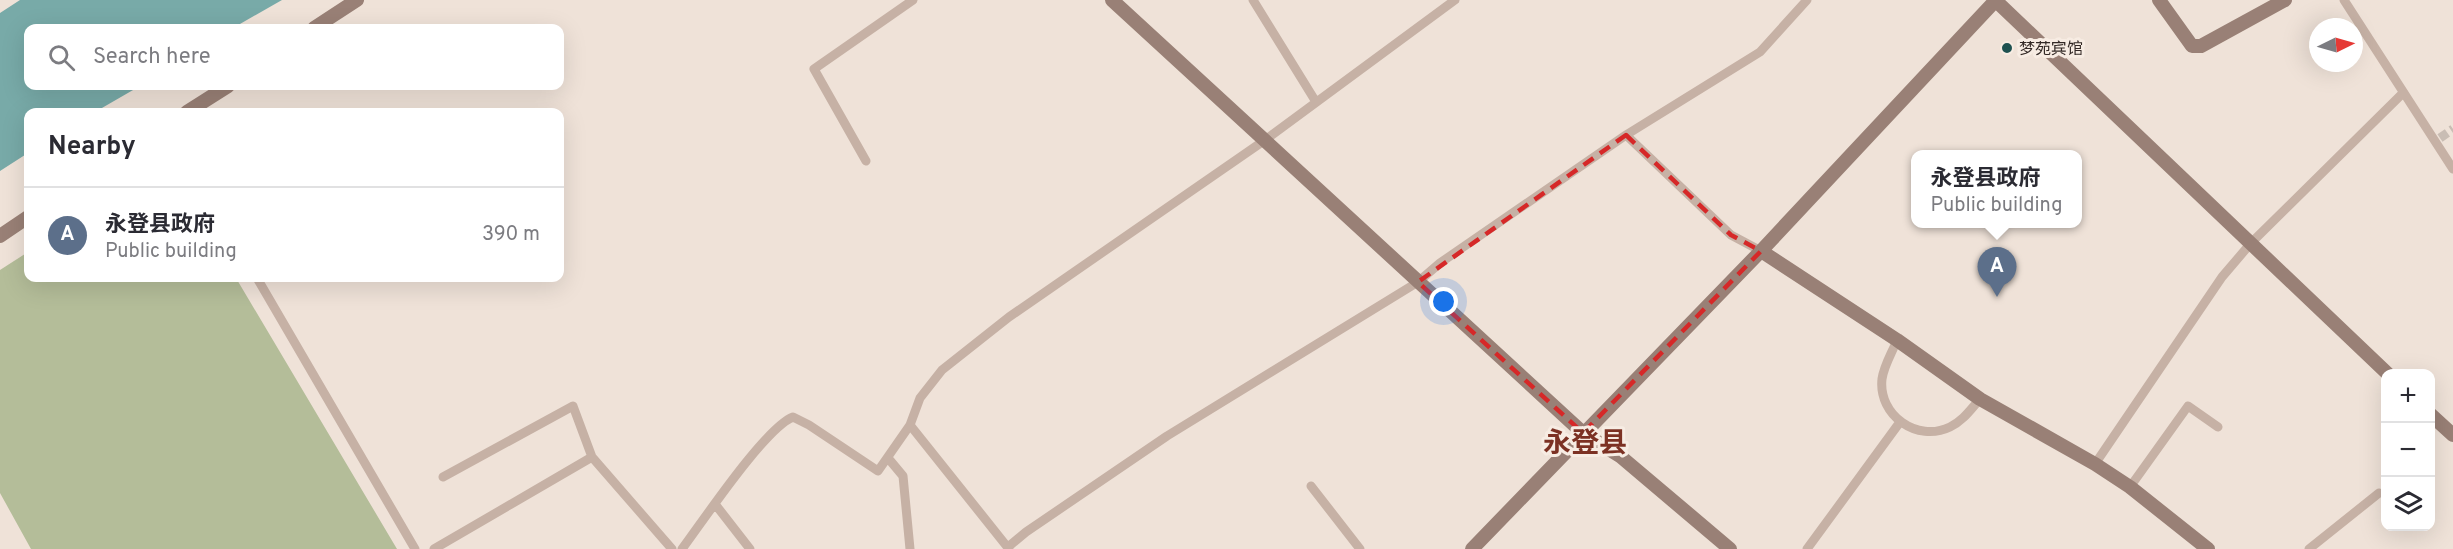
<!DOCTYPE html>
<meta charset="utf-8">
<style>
body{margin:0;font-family:Overpass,"Noto Sans SC",sans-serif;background:#f7f7f7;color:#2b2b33}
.controls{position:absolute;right:18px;bottom:18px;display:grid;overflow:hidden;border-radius:12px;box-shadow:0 6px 24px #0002}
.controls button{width:54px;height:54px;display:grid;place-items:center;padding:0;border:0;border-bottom:2px solid #e1e1e2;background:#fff;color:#2b2b33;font:30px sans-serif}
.compass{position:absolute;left:2309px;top:18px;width:54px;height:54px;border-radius:50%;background:#fff;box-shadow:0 6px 24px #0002;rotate:85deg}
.you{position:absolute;left:1444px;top:302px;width:21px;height:21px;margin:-15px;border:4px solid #fff;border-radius:50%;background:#1a73e8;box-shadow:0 0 0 9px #1a73e833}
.badge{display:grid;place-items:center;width:39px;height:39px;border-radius:50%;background:#111827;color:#fff;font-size:20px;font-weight:700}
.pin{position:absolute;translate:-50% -50px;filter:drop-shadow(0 2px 3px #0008)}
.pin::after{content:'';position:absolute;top:32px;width:21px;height:18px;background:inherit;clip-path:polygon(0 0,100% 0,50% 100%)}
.popup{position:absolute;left:1911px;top:150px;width:171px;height:78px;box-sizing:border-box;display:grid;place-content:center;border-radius:12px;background:#fff;filter:drop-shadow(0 2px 4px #0005);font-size:20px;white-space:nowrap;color:#7c7c81}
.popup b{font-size:22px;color:#2b2b33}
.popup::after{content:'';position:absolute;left:50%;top:100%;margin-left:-12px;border:12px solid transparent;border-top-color:#fff}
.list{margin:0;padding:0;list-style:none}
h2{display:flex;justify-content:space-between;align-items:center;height:78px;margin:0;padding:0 24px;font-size:26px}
h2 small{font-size:20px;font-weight:400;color:#7c7c81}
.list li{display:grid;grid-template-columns:39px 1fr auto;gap:18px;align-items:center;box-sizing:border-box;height:96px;padding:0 24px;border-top:2px solid #e1e1e2}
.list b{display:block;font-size:22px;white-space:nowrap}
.list p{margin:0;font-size:20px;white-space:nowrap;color:#7c7c81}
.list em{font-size:20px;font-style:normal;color:#7c7c81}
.icon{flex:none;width:33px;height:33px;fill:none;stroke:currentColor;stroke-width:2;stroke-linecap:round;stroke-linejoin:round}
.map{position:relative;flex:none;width:2453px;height:549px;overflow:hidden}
.search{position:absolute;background:#fff;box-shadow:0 6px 24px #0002;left:24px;top:24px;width:540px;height:66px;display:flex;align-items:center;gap:15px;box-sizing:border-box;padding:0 21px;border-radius:12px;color:#7c7c81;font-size:22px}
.panel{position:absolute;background:#fff;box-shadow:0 6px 24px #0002;left:24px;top:108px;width:540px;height:174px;border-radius:12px}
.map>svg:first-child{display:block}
.green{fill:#b4bd99}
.water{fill:#78aaa8}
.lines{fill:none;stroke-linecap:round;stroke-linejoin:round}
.street-tunnel{stroke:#c9bdb4;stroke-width:9;stroke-dasharray:9 4.5;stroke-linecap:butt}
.street{stroke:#c6b1a5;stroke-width:9}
.secondary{stroke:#998076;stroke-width:14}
.marked{fill:none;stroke:#d62828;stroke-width:4.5;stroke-dasharray:12 8;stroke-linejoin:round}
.poi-dot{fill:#1e5150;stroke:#f7ece3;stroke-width:2}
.labels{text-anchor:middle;stroke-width:6;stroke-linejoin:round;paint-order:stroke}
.poi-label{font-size:16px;fill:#322825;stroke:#f7ece3;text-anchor:start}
.town-label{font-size:28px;font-weight:bold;fill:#7c3123;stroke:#f7ece3}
</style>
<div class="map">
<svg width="2453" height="549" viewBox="0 0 2453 549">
<rect width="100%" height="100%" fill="#efe2d8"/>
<path class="green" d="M28 252V278H236L397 549H31L0 493V270Z"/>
<path class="water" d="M20 0H282L233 28H28V86H140L95 112H28V153L0 171V13Z"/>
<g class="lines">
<path class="street-tunnel" d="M2440 138 2453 129"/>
<path class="street" d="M1253 0 1316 102
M2344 0 2453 169
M1626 135 1731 235 1761 251
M866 161 814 69 913 0
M257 278 415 549
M1897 340C1892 353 1884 365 1882 379 1878 415 1917 443 1950 427 1963 421 1971 409 1980 399
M910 425 1009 549
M888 458 903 476 910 549
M2095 464 2222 277 2251 243 2403 93
M443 477 573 406 592 457 672 549
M1311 486 1360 549
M2130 487 2188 406 2218 427
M715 504 750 549
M1008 547 1026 532 1167 436 1418 282 1440 263 1626 135 1760 52 1807 0
M434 549 592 457
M682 549C703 521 765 428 793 417L809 425 878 471 910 425 920 398 942 370 1009 317 1265 140 1455 0
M1807 549 1900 422
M2309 549 2379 493"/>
<path class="secondary" d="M1112 0 1583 433 1620 456 1730 549
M1995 0 2388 374
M2159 0 2192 46H2201L2285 0
M314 28 357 0
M187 112 228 86
M0 236 28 217
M1761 251 1897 340 1980 399 2095 464 2130 487 2208 549
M2430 414 2453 435
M1472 549 1761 251 1996 0"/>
</g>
<path class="marked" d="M1626 135 1731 235 1761 251 1583 433 1418 282Z"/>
<circle class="poi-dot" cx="2007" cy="48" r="6"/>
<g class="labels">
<g class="poi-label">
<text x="2019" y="54">梦苑宾馆</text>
</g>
<g class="town-label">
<text x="1585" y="452">永登县</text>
</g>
</g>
</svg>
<div class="controls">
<button>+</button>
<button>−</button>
<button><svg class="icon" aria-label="layers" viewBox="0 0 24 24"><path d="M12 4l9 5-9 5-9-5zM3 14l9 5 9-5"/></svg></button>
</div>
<svg class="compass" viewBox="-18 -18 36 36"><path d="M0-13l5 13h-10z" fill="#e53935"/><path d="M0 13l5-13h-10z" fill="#7c7c81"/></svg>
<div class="you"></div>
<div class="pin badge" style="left:1997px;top:297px;background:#5c6f8a">A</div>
<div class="popup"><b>永登县政府</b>Public building</div>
<div class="search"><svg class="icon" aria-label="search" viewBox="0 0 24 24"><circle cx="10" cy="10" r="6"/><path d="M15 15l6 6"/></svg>Search here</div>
<section class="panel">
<h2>Nearby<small></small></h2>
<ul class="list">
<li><span class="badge" style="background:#5c6f8a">A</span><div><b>永登县政府</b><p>Public building</p></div><em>390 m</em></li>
</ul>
</section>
</div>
